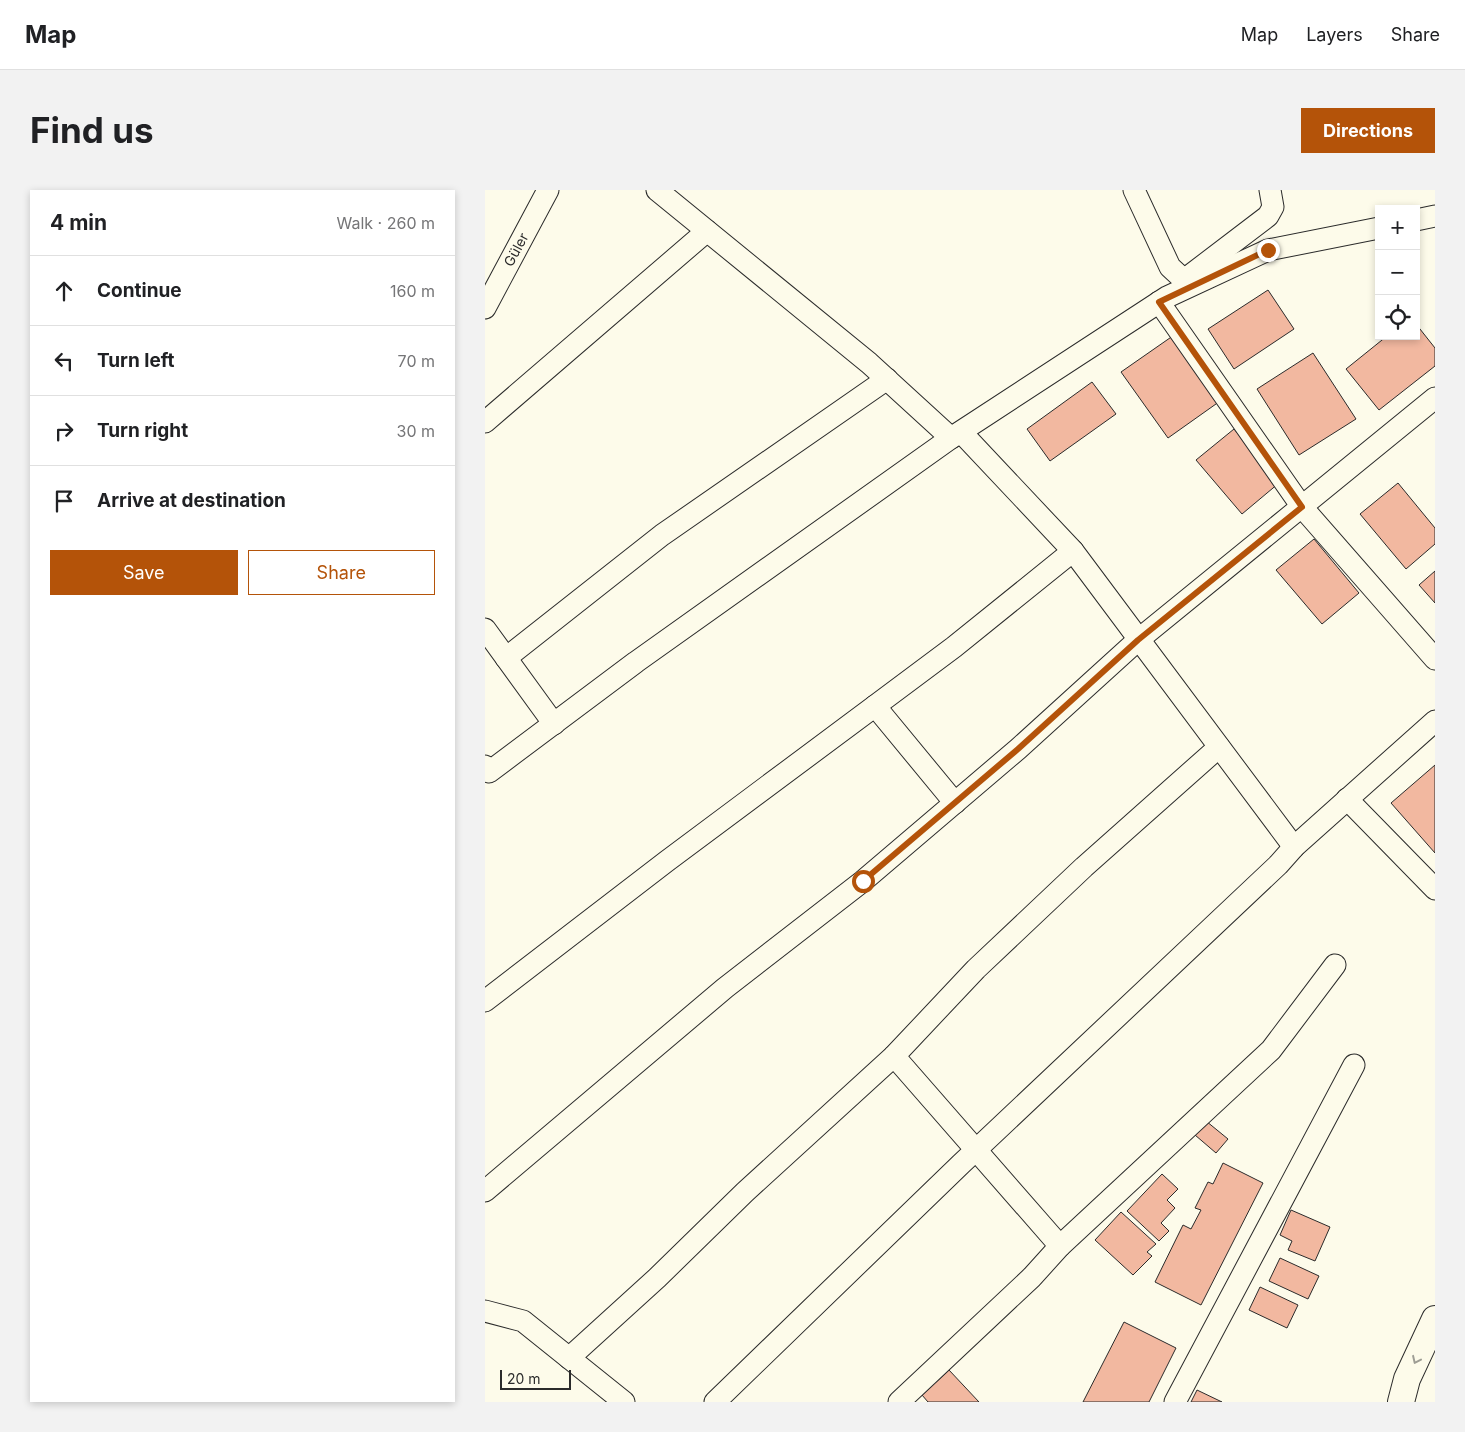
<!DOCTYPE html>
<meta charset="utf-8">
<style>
body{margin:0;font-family:Inter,sans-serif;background:#f2f2f2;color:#202124}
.controls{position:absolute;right:15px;top:15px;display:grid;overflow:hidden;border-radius:0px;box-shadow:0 2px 8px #0003}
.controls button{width:45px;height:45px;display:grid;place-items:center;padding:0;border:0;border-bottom:1px solid #e0e0e0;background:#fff;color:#202124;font:25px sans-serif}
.scale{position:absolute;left:15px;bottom:12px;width:71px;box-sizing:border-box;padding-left:5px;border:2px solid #2b2b2b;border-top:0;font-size:14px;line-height:18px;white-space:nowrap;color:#2b2b2b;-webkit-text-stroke:4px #fdfbea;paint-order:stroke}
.stop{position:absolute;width:15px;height:15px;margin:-11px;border:4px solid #b45309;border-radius:50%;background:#fff}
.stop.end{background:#b45309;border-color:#fff;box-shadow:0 1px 5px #0008}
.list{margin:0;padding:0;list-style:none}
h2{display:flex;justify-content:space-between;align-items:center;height:65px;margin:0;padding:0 20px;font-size:21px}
h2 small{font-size:16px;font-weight:400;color:#757577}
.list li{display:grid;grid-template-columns:32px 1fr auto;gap:15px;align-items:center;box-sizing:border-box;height:70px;padding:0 20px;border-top:1px solid #e0e0e0}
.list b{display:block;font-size:19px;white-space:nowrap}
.list em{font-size:16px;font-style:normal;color:#757577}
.actions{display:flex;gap:10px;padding:15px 20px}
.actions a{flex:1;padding:11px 0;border:1px solid #b45309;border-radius:0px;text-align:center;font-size:18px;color:#b45309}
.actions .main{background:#b45309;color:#fff}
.icon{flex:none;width:28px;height:28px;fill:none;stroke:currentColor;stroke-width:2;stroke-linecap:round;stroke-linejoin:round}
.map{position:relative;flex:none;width:950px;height:1212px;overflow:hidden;border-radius:0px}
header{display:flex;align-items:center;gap:30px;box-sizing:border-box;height:70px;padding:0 25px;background:#fff;border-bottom:1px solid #e0e0e0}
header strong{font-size:24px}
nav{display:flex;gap:28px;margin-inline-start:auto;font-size:18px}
.intro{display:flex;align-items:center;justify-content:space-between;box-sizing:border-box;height:120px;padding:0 30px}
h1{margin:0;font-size:35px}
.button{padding:12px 22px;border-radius:0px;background:#b45309;color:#fff;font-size:18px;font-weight:700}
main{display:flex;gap:30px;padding:0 30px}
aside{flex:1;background:#fff;border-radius:0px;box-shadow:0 2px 8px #0003}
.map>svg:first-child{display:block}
.building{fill:#f2b8a0;stroke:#2b2b2b}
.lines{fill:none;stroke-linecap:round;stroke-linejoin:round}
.minor-casing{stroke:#2b2b2b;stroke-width:23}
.tertiary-casing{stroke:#2b2b2b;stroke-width:28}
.minor{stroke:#fdfbea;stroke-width:21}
.tertiary{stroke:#fdfbea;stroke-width:26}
.oneway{stroke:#9e9d94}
.route{stroke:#b45309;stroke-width:6}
.labels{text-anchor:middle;stroke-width:4;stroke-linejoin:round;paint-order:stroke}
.street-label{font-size:14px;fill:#2b2b2b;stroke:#fdfbea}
</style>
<header>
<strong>Map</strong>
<nav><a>Map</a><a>Layers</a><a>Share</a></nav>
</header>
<div class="intro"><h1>Find us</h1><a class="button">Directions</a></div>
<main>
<aside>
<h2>4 min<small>Walk · 260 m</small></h2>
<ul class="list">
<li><svg class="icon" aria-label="ahead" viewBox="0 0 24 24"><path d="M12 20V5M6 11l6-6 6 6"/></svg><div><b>Continue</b></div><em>160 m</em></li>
<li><svg class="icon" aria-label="left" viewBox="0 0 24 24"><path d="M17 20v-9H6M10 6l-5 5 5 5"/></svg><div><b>Turn left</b></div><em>70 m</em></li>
<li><svg class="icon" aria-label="right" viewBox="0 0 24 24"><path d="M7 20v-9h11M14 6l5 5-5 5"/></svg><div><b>Turn right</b></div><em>30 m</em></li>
<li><svg class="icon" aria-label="arrive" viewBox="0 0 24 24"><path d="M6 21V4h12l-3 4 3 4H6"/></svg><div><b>Arrive at destination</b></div></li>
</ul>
<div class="actions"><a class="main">Save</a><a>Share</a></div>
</aside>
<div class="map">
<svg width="950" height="1212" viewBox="0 0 950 1212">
<rect width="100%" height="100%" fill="#fdfbea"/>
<path class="building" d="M783 100 809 139 749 179 723 139Z
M931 134 950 158V176L894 220 861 179 902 146H931Z
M692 143 738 209 683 248 636 182Z
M828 163 871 229 814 265 772 199Z
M607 192 631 224 565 271 542 239Z
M749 239 794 293 757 324 711 270Z
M913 293 950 338V354L921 379 875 324Z
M829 349 874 403 837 434 791 380Z
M950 381V413L934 395Z
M950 575V663L906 613Z
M721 931 743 949 731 963 710 945Z
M738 973 778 993 716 1115 670 1092 698 1035 706 1039 716 1020 710 1018 723 992 728 994Z
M677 984 693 999 682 1010 690 1018 676 1033 684 1041 674 1051 642 1021Z
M806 1020 845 1037 830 1071 803 1060 807 1051 795 1045Z
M636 1022 671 1054 662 1062 667 1066 648 1085 610 1050Z
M795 1068 834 1086 823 1109 784 1091Z
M775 1097 813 1115 802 1138 764 1120Z
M639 1132 691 1158 664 1212H598Z
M464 1180 494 1212H443L437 1205Z
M712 1200 737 1212H706Z"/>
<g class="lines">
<defs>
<g id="minor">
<path d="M172 0 384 173 466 248"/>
<path d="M649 0 685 77 699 90 783 26 788 17 785 0"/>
<path d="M931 30 950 26"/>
<path d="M674 112 817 317 950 469"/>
<path id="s1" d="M0 118 63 0"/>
<path d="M0 232 222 41"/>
<path d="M476 242 588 361 809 657"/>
<path d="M0 439 69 534"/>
<path d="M21 468 177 345 402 189"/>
<path d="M390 516 469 457 588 361"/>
<path d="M0 576 4 582 151 472 466 248 682 107 783 60 894 38"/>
<path d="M862 609 950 699"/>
<path d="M0 811 182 671 390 516 470 613"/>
<path d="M0 1001 240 798 378 691 533 559 653 450 950 208"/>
<path d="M575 1056 786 860 850 775"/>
<path d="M0 1121 38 1131 139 1212"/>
<path d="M84 1168 172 1088 260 1002 409 866"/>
<path d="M230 1212 476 974 793 675 809 657 950 531"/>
<path d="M414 1212 547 1087 575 1056 409 866 491 779 599 677 734 557"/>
<path d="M690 1212 869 875"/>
</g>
<path id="tertiary" d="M916 1212 922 1189 950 1129"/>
</defs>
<use href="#minor" class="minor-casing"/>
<use href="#tertiary" class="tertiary-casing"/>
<use href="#minor" class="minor"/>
<use href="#tertiary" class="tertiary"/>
</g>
<defs><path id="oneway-chevron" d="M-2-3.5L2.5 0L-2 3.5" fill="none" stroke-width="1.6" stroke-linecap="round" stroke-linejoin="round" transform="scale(1.25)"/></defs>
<use class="oneway" href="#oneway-chevron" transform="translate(931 1170) rotate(115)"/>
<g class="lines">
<path class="route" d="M378 691 533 559 653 450 817 317 674 112 783 60"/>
</g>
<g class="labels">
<g class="street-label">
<text dy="5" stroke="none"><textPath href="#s1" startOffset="66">Güler</textPath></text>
</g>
</g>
</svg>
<div class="controls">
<button>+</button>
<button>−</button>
<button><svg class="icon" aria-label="locate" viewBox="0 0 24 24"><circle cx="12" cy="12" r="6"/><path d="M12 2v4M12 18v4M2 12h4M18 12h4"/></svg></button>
</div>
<div class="scale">20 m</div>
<div class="stop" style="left:378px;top:691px"></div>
<div class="stop end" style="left:783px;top:60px"></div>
</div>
</main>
